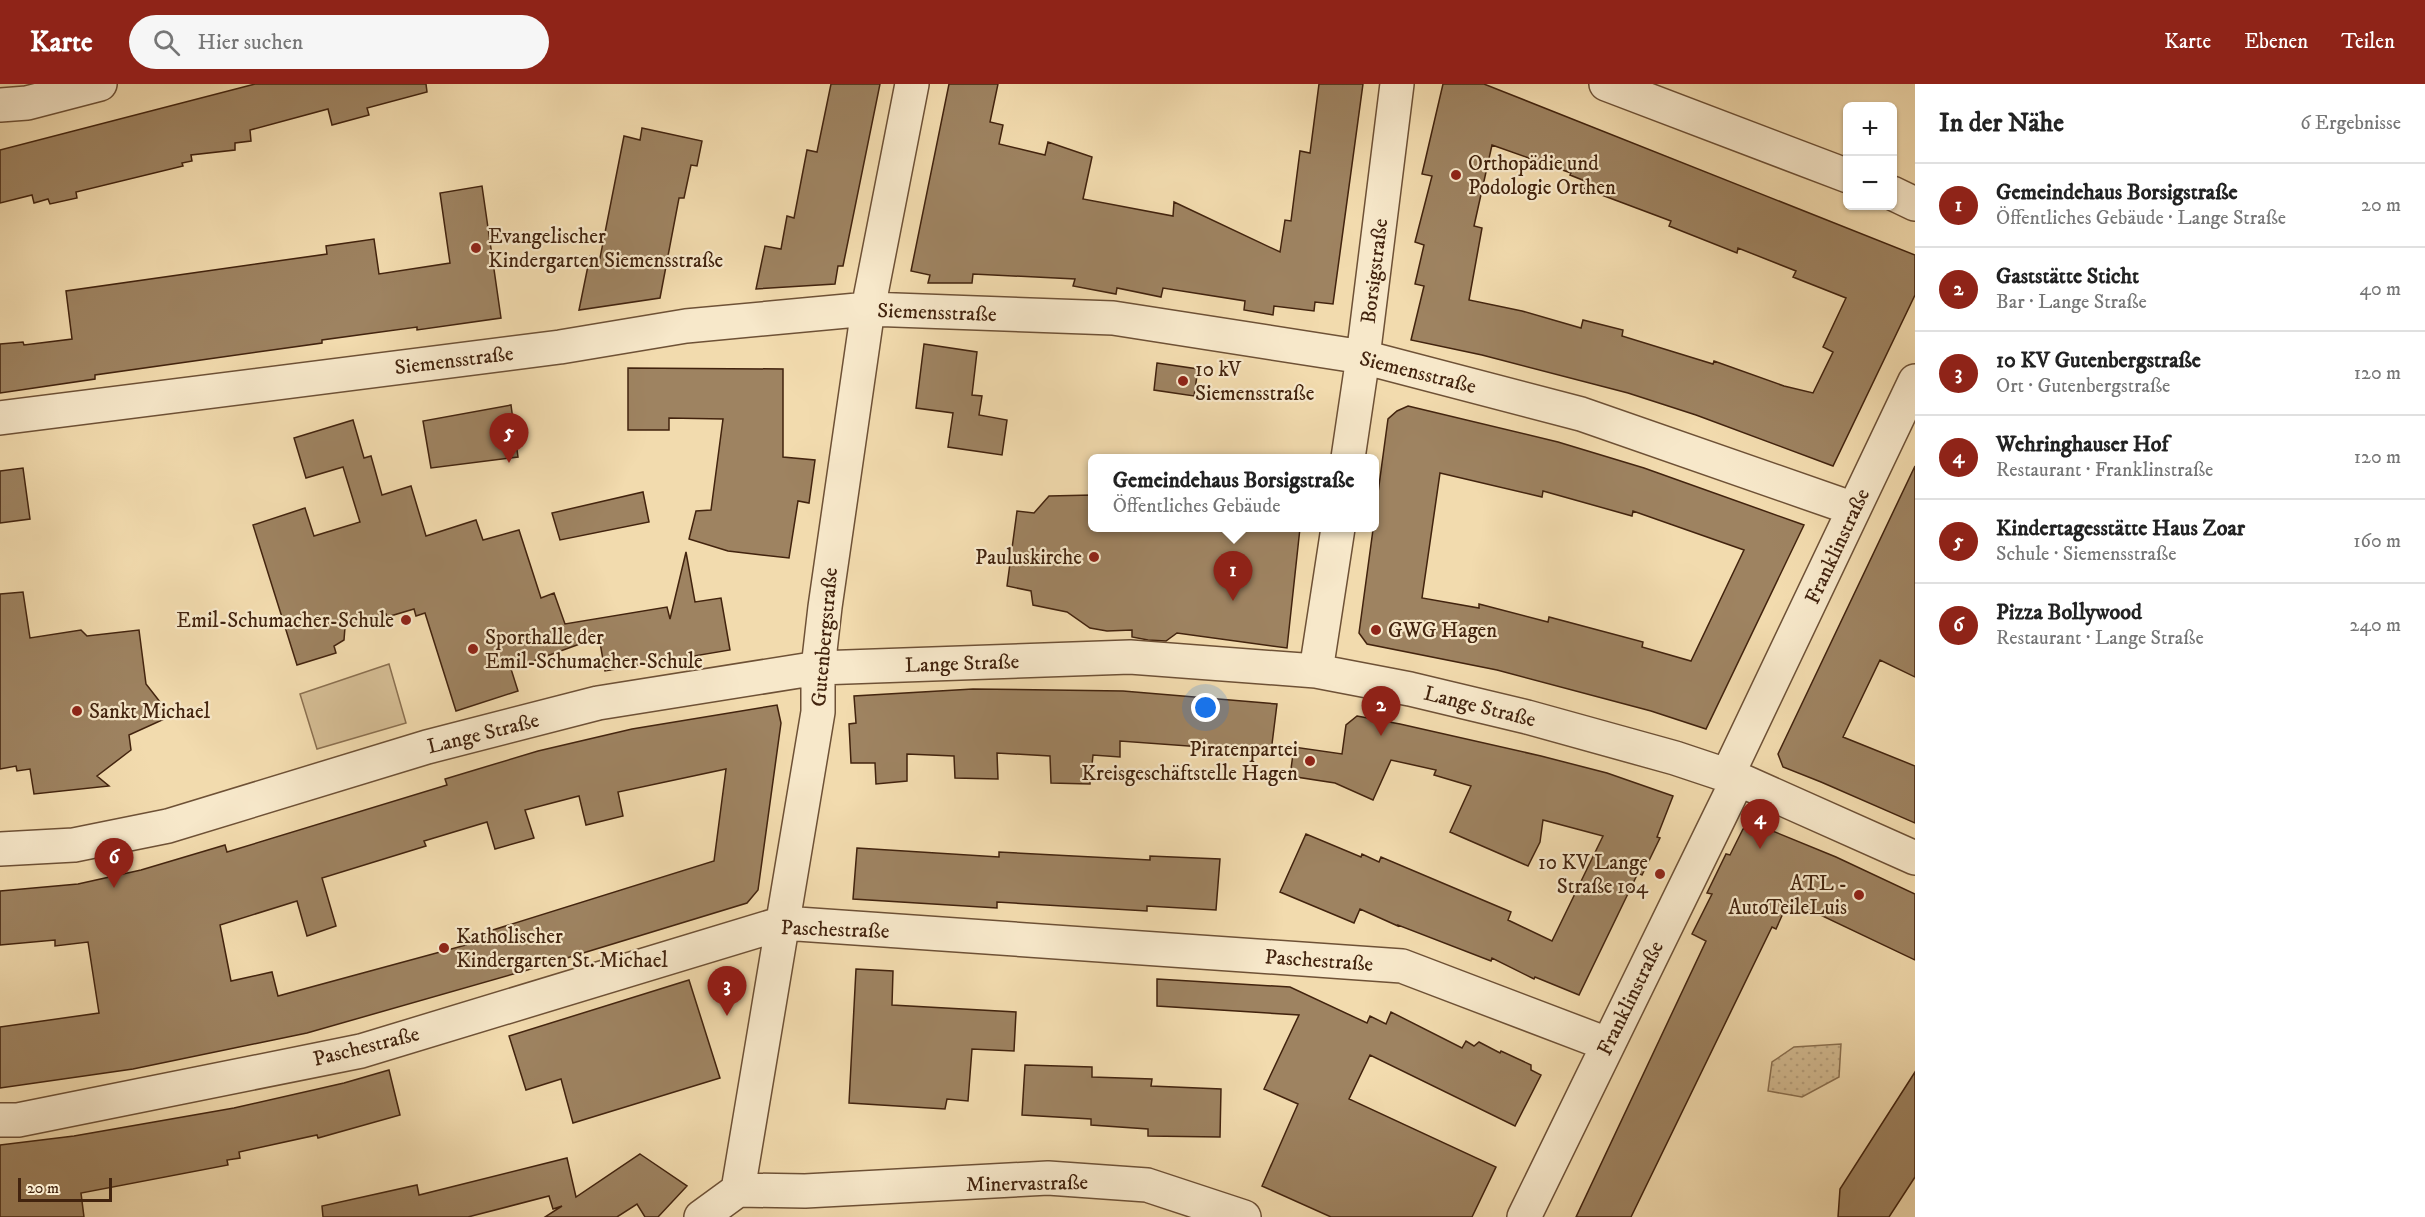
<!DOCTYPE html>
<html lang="de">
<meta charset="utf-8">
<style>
body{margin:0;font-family:"IM FELL DW Pica",serif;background:#f6f6f6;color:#222}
.controls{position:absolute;right:18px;top:18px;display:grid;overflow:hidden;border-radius:9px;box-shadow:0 2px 4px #0004}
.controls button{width:54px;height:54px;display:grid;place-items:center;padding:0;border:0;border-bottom:2px solid #e0e0e0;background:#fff;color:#222;font:30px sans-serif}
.scale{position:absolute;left:18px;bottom:15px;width:94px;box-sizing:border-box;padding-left:6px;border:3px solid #42230e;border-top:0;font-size:16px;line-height:21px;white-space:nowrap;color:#42230e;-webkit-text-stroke:4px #f7e8ca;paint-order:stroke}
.you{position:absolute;left:1206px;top:624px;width:21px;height:21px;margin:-15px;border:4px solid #fff;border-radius:50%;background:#1a73e8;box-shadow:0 0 0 9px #1a73e833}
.badge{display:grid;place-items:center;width:39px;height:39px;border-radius:50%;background:#8f2418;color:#fff;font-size:20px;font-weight:700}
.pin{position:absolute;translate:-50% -50px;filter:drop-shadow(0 2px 3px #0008)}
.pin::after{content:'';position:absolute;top:32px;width:21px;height:18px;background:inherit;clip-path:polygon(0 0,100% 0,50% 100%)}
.popup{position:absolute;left:1088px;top:370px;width:291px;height:78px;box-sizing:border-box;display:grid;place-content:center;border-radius:9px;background:#fff;filter:drop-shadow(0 2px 4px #0005);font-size:20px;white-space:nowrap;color:#767676}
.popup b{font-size:22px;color:#222}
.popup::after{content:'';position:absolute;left:50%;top:100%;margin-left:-12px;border:12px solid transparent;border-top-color:#fff}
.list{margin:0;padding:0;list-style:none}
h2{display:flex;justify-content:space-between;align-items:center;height:78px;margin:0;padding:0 24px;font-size:26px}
h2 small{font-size:20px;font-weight:400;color:#767676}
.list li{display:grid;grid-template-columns:39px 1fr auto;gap:18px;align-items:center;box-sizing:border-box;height:84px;padding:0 24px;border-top:2px solid #e0e0e0}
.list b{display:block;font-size:22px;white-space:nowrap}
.list p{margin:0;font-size:20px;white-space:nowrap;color:#767676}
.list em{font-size:20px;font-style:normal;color:#767676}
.icon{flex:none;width:33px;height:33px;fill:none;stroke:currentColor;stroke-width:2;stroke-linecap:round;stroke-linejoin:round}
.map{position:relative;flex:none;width:1915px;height:1133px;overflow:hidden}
header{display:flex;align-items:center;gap:36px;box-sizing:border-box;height:84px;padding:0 30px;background:#8f2418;color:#fff}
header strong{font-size:28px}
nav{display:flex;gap:33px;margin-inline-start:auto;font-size:21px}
.search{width:420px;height:54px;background:#f6f6f6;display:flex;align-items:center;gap:15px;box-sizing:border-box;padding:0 21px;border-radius:33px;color:#767676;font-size:22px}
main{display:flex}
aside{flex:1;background:#fff}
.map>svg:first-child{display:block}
.green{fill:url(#green-dots);stroke:#8b7050;stroke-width:1.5}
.pitch{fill:#d4bc93;stroke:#8b7050;stroke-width:1.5}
.building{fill:#9e8361;stroke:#42230e;stroke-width:1.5;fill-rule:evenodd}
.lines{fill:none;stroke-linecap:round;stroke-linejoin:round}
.street-casing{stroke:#6e5136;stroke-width:36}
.street{stroke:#f7e8ca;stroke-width:33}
.poi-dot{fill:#8f2418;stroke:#f7e8ca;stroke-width:2}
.labels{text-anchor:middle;stroke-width:4.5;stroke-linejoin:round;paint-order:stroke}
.poi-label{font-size:21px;fill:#42230e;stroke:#f7e8ca;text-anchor:start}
.street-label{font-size:21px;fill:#42230e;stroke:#f7e8ca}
</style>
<header>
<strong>Karte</strong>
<div class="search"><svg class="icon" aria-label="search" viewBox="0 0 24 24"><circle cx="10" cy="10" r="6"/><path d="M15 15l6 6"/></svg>Hier suchen</div>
<nav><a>Karte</a><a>Ebenen</a><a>Teilen</a></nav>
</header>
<main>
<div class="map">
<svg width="1915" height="1133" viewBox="0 0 1915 1133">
<defs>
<pattern id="green-dots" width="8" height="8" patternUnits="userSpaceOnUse" patternTransform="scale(1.5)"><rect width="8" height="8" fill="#d4bc93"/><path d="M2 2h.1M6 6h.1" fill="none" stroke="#b7a17e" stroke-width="1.8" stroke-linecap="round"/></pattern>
</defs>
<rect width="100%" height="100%" fill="#f2dbae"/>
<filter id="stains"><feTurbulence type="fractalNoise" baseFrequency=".00333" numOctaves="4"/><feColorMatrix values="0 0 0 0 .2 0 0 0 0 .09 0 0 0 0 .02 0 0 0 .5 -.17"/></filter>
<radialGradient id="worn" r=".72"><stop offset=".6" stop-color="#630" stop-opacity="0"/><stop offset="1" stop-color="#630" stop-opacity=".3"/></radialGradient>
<path class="green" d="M1841 960 1839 993 1802 1013 1768 1007 1772 978 1794 963Z"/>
<path class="pitch" d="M389 580 406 639 317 665 300 610Z"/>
<path class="building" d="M255 0H426L427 8 367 24 369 31 332 41 328 25 250 46 251 57 235 59V66L191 71 192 77 182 79 183 82 76 108 77 114 50 120 48 115 34 119 32 111 0 119V66Z
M831 0H880L843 182H838L835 200 756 205 765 162 781 165 787 132 794 134 807 66 817 68Z
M949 0H998L990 38 1003 41 999 60 1045 71 1048 58 1092 73 1083 115 1173 132 1174 118 1280 168 1285 136 1291 137 1300 67 1310 69 1319 0H1363L1333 220 1315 218 1314 227 1274 222 1273 231 1244 226 1245 217 1163 204 1161 213 1117 204 1116 210 1073 202 1075 195 973 190 972 199H928L930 191 911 187Z
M1443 0H1484L1915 171V211L1833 382 1696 331 1628 309 1482 271 1411 256 1424 202 1415 200 1424 161 1415 158 1432 92 1422 90ZM1492 61 1571 89 1570 91 1585 97 1583 104 1671 137 1669 142 1737 169 1738 164 1796 187 1793 193 1846 214 1823 263 1833 268 1813 309 1784 302 1714 277 1713 280 1622 252 1623 246 1583 236 1581 244 1522 227 1469 216 1482 144 1474 142Z
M642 44 702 57 697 82 691 81 684 114H679L660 214 579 226 590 172 600 174 624 52 640 56Z
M482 102 501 234 417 246V243L322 256V259L95 291V295L0 309V260L23 258 24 261 72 255 66 207 327 170 326 162 374 155 379 190 450 179 440 109Z
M924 260 977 268 972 311 982 312 979 331 1007 336 1002 371 948 363 953 329 916 324Z
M1157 279 1198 285 1194 312 1154 306Z
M628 284 783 285V373L815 376 809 419 798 417 789 474 728 467 689 455 696 427 711 426 723 335 669 334V346H628Z
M511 321 518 373 431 384 423 337Z
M1408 322 1558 358 1644 384 1804 441 1706 645 1651 627 1497 586 1367 560 1359 549 1388 335 1397 327ZM1440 389 1542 413 1543 407 1632 432 1633 427 1744 466 1691 577 1642 563 1643 558 1549 533 1548 538 1479 520V524L1422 514Z
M353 336 364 374 371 372 382 411 411 402 426 452 476 436 483 456 519 446 541 514 554 509 565 540 667 523 670 535 686 468 695 518 721 514 730 566 605 587 599 553 511 585 518 607 456 627 425 529 416 532 414 525 387 533 386 530 345 543 344 556 334 562 336 569 297 581 253 441 305 424 314 452 360 438 343 383 306 394 294 354Z
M1915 382V593L1880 576 1843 653 1915 682V739L1821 698 1783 683 1778 670Z
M23 384 30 435 0 439V387Z
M643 408 649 438 560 456 552 429Z
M1092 411V444H1300L1287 564 1177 549 1166 557 1148 556 1132 553V546L1107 547 1090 544 1067 528 1033 521 1031 507 1007 502 1017 427 1034 429 1049 412Z
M23 508 30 554 81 546 87 552 139 546 146 600 171 632 129 651 131 666 97 692 109 702 34 710 30 685 17 687 16 682 0 685V510Z
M973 605 1123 607 1277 620 1271 668 1120 657V673L1093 671 1090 700 1051 699 1050 672 997 669 998 695 955 694 954 672 907 670V697L876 700 875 679H851L849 640 856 639 854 612Z
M777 621 781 639 758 806 747 819 524 887 307 949 133 985 0 1004V943L99 929 88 858 55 862V856L0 861V807L78 800 141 786 225 761 227 768 447 701 445 695 538 667 632 645ZM726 685 714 777 464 855 466 861 278 912 272 888 231 897 220 841 297 817 307 852 336 842 322 794 426 762 424 757 487 738 495 765 534 754 525 726 579 712 586 741 623 732 618 708Z
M1357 632 1400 640 1541 672 1607 689 1673 712 1657 753 1660 754 1642 791 1638 789 1579 911 1535 893 1534 895 1492 874 1491 877 1398 841V842L1360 825 1354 839 1280 808 1306 750 1361 773 1362 770 1379 778 1381 773 1511 828 1508 836 1552 857 1603 752 1543 736 1540 758 1528 782 1450 748 1471 702 1434 691 1436 686 1391 676 1373 716 1335 699 1290 692 1294 663 1342 670 1346 641Z
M1753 739 1836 773 1915 810V876L1789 816 1776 845 1772 843 1631 1133H1576L1706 857 1692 850 1712 810 1707 809 1726 770 1730 771 1743 745Z
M857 764 999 773V768L1150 776V772L1220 775 1216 826 1147 822V827L997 818V824L853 815Z
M856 885 893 887 892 921 1016 928 1014 967 972 965 968 1017 947 1015 945 1025 849 1019Z
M1157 895 1290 903 1367 939 1370 932 1386 940 1391 928 1462 964 1466 957 1474 962 1479 958 1500 969 1501 967 1531 981V986L1541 991 1515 1042 1370 971 1349 1015 1496 1083 1472 1133H1331L1262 1102 1298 1020 1264 1005 1299 931 1157 922Z
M689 896 720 994 573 1039 561 995 526 1006 509 952Z
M1025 981 1092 983V993L1152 995 1151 1002 1221 1005 1220 1053 1148 1052V1045L1091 1041V1035L1022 1031Z
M389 986 400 1031 318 1054 317 1051 239 1068 240 1074 227 1076 228 1081 81 1109 84 1133H0V1061L74 1052 234 1024 344 999Z
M1915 988V1093L1889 1133H1838L1840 1105Z
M640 1070 687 1102 658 1133H645L637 1120 617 1133H545L562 1122 553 1125 549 1112 468 1133H323L322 1122 417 1101 419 1111 567 1074 576 1113Z"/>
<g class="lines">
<defs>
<path id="street" d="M1606 0 1848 92
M0 21 27 19 100 0
M1892 109 1915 120
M0 334 560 263 686 242 868 225 1113 234 1363 273 1581 330 1854 425
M1348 374 1363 273 1397 0
M1316 587 1338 444
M1727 692 1915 297
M0 765 74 761 168 742 427 663 598 619 818 584 1130 573 1316 587 1410 605 1527 633 1675 674 1738 695 1915 774
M0 1036H18L361 967 783 839 1402 882 1607 960
M738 1106 818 628V584L825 523 868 225 912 0
M701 1133 738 1106 805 1107 1048 1094 1147 1101 1244 1133
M1524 1133 1738 695"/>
</defs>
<use href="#street" class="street-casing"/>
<use href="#street" class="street"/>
</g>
<g class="poi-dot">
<circle cx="1456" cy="91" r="6"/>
<circle cx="476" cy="164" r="6"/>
<circle cx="1183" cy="297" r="6"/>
<circle cx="1094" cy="473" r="6"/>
<circle cx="406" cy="536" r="6"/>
<circle cx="1376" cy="546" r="6"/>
<circle cx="473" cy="565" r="6"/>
<circle cx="77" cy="627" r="6"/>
<circle cx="1310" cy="677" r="6"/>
<circle cx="1660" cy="790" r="6"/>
<circle cx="1859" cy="811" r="6"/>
<circle cx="444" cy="864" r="6"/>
</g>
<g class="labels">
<g class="poi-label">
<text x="1468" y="86">Orthopädie und<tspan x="1468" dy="24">Podologie Orthen</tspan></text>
<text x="488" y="159">Evangelischer<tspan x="488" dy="24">Kindergarten Siemensstraße</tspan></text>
<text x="1195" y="292">10 kV<tspan x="1195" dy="24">Siemensstraße</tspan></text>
<text x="1082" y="480" text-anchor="end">Pauluskirche</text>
<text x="394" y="543" text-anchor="end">Emil-Schumacher-Schule</text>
<text x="1388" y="553">GWG Hagen</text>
<text x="485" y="560">Sporthalle der<tspan x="485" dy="24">Emil-Schumacher-Schule</tspan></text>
<text x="89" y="634">Sankt Michael</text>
<text x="1298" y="672" text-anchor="end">Piratenpartei<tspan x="1298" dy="24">Kreisgeschäftstelle Hagen</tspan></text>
<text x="1648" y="785" text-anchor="end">10 KV Lange<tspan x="1648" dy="24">Straße 104</tspan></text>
<text x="1847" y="806" text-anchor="end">ATL -<tspan x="1847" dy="24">AutoTeileLuis</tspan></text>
<text x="456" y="859">Katholischer<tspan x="456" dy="24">Kindergarten St. Michael</tspan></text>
</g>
<g class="street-label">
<text transform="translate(1374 187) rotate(-83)" y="7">Borsigstraße</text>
<text transform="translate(937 228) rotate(2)" y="7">Siemensstraße</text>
<text transform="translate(454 276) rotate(-7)" y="7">Siemensstraße</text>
<text transform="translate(1418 288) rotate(14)" y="7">Siemensstraße</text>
<text transform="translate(1837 462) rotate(-65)" y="7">Franklinstraße</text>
<text transform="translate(824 553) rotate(-85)" y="7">Gutenbergstraße</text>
<text transform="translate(962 579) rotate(-2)" y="7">Lange Straße</text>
<text transform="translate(1480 622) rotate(14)" y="7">Lange Straße</text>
<text transform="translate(483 649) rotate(-14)" y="7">Lange Straße</text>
<text transform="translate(835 845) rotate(2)" y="7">Paschestraße</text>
<text transform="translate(1319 876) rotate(4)" y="7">Paschestraße</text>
<text transform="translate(1630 914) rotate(-64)" y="7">Franklinstraße</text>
<text transform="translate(366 962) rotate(-14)" y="7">Paschestraße</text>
<text transform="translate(1027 1099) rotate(-1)" y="7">Minervastraße</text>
</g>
</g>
<rect width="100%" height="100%" filter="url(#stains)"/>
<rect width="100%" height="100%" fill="url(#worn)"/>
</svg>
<div class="controls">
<button>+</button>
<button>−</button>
</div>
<div class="scale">20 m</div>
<div class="you"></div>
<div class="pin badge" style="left:1233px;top:517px">1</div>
<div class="popup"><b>Gemeindehaus Borsigstraße</b>Öffentliches Gebäude</div>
<div class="pin badge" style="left:1381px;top:652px">2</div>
<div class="pin badge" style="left:727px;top:932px">3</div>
<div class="pin badge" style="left:1760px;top:765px">4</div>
<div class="pin badge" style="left:509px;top:379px">5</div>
<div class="pin badge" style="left:114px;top:804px">6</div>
</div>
<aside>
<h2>In der Nähe<small>6 Ergebnisse</small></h2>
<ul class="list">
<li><span class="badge">1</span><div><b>Gemeindehaus Borsigstraße</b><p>Öffentliches Gebäude · Lange Straße</p></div><em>20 m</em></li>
<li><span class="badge">2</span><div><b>Gaststätte Sticht</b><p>Bar · Lange Straße</p></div><em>40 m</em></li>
<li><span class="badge">3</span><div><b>10 KV Gutenbergstraße</b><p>Ort · Gutenbergstraße</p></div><em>120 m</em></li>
<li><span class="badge">4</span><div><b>Wehringhauser Hof</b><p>Restaurant · Franklinstraße</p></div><em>120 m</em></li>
<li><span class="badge">5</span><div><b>Kindertagesstätte Haus Zoar</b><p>Schule · Siemensstraße</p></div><em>160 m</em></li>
<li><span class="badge">6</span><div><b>Pizza Bollywood</b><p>Restaurant · Lange Straße</p></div><em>240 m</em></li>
</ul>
</aside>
</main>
